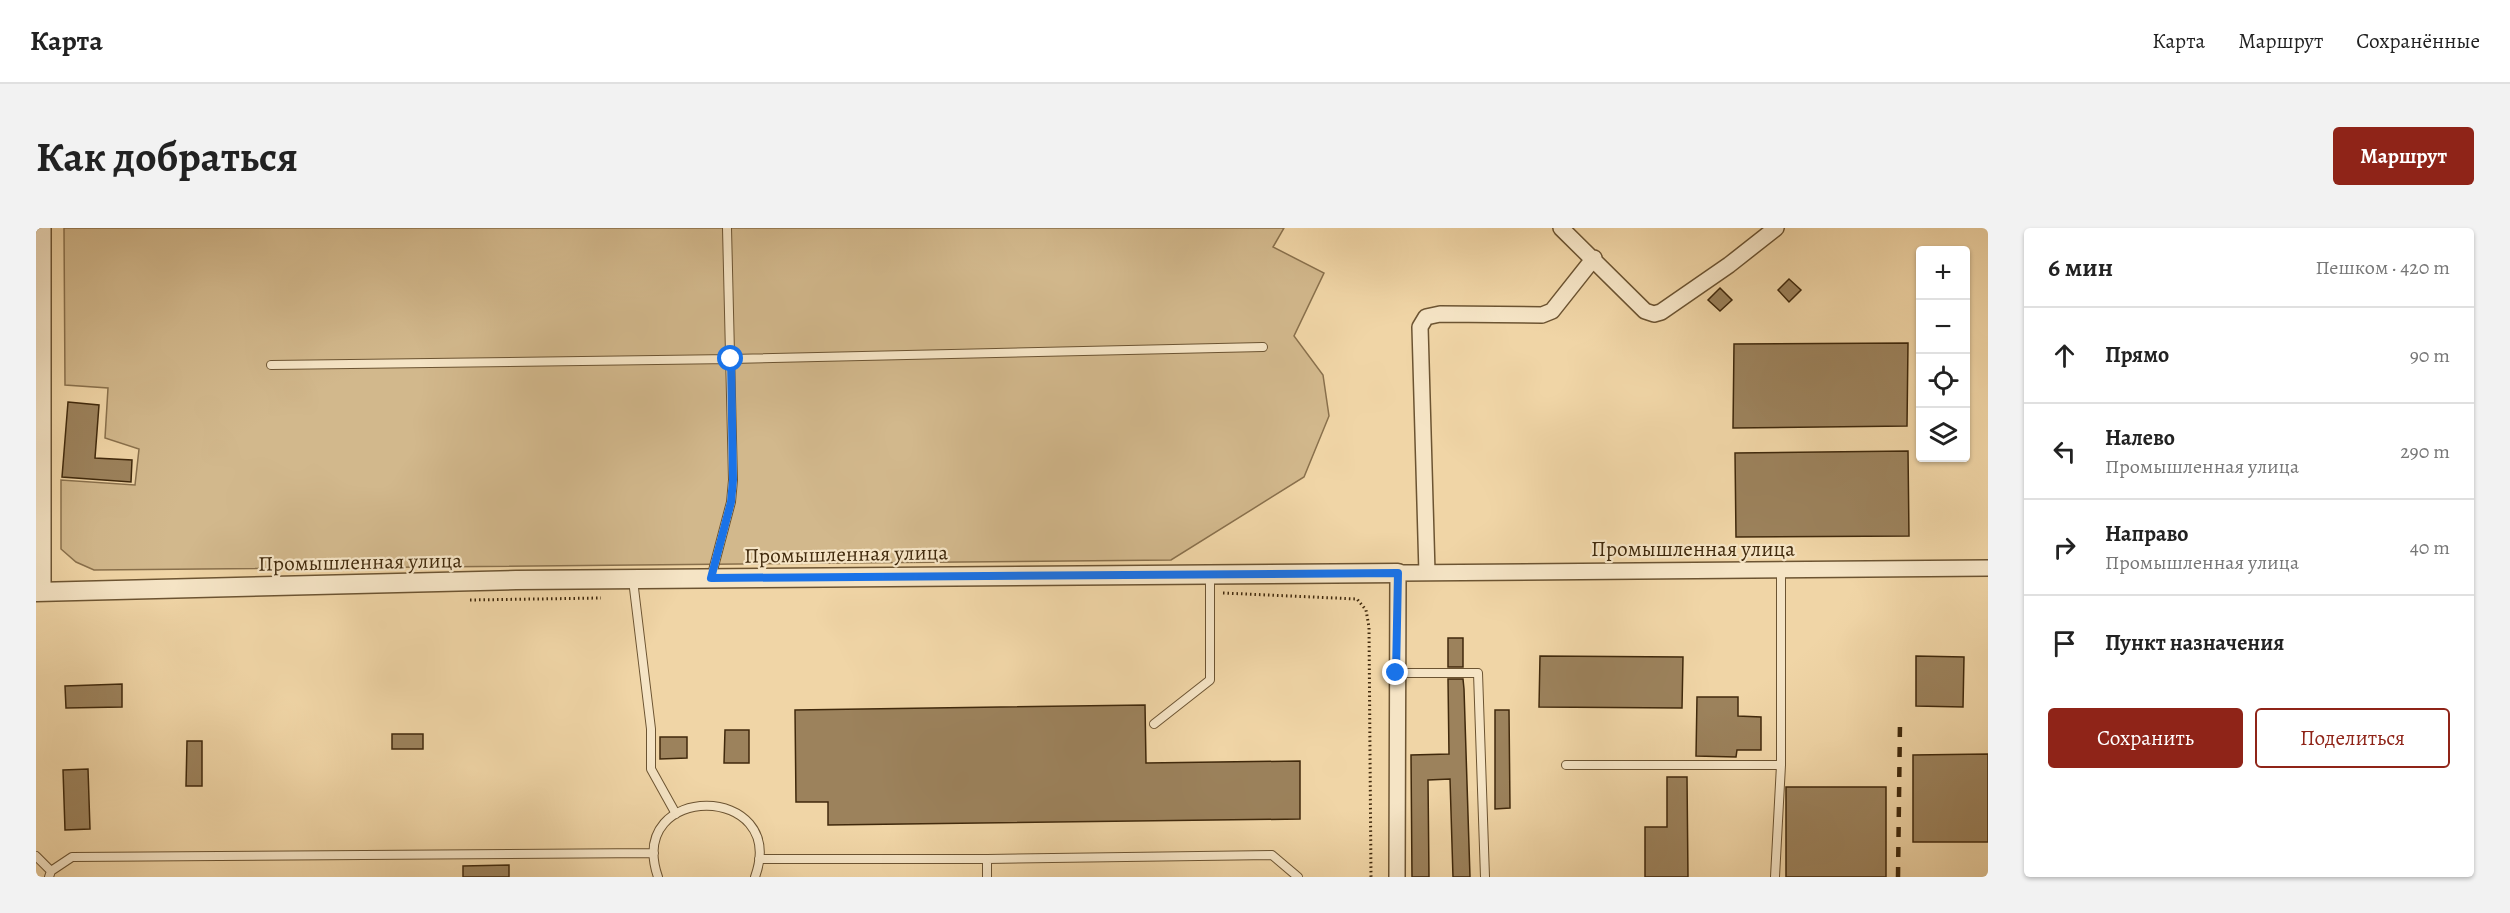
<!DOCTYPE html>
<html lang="ru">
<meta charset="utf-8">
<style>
body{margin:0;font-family:Alegreya,serif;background:#f2f2f2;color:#222}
.controls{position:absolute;right:18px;top:18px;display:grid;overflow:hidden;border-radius:6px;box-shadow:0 2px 4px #0004}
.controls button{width:54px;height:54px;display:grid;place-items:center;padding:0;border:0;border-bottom:2px solid #e0e0e0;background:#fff;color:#222;font:30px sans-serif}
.stop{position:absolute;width:18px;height:18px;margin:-14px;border:4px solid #1a73e8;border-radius:50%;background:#fff}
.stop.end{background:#1a73e8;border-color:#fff;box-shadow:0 2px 6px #0008}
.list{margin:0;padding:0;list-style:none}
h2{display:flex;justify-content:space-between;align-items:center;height:78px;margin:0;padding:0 24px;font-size:26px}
h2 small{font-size:20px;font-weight:400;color:#767676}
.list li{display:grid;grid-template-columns:39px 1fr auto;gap:18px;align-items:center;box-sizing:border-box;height:96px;padding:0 24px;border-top:2px solid #e0e0e0}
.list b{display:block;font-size:22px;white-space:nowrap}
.list p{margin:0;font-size:20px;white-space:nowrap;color:#767676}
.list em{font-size:20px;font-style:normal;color:#767676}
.actions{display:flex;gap:12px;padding:18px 24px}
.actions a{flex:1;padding:14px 0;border:2px solid #8f2418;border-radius:6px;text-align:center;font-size:21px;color:#8f2418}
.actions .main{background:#8f2418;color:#fff}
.icon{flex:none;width:33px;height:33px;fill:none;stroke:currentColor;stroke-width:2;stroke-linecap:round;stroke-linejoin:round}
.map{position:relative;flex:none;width:1952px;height:649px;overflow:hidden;border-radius:6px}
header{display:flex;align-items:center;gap:36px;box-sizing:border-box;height:84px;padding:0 30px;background:#fff;border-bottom:2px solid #e0e0e0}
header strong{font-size:28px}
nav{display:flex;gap:33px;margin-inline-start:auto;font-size:21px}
.intro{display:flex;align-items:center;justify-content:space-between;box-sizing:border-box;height:144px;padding:0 36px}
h1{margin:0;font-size:42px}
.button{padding:15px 27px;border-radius:6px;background:#8f2418;color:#fff;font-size:21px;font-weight:700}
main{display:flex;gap:36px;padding:0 36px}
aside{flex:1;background:#fff;border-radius:6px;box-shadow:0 2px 4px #0004}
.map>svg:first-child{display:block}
.green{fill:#d2b88c;stroke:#89704c;stroke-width:1.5}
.building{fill:#9c825c;stroke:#40290c;stroke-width:1.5}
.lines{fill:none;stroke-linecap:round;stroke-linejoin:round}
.service-casing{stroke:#6c5432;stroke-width:10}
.minor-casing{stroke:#6c5432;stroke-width:18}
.tertiary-casing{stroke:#6c5432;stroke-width:21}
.path{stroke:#40290c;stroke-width:3;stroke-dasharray:1.5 3;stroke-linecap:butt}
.service{stroke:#f5e4c5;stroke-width:8}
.minor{stroke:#f5e4c5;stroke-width:15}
.tertiary{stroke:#f5e4c5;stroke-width:18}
.rail{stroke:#40290c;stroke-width:4.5;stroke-dasharray:10 10;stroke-linecap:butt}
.route{stroke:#1a73e8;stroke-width:8}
.labels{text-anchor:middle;stroke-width:4.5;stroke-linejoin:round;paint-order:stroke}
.street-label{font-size:21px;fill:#40290c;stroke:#f5e4c5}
</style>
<header>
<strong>Карта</strong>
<nav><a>Карта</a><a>Маршрут</a><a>Сохранённые</a></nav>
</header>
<div class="intro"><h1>Как добраться</h1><a class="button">Маршрут</a></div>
<main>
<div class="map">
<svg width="1952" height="649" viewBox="0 0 1952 649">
<rect width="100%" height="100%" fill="#f0d5a6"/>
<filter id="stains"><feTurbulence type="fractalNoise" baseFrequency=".00333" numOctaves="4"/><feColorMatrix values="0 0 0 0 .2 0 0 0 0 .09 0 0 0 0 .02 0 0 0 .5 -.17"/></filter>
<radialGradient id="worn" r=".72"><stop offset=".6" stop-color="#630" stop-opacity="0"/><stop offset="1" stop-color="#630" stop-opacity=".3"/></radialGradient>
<path class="green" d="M28 0H1248L1237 19 1288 45 1258 108 1287 147 1293 188 1268 249 1135 332 58 342 40 334 25 321V252L99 257 103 221 69 210 72 160 29 157Z"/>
<path class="building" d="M1753 51 1765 62 1753 74 1742 62Z
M1684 60 1696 72 1684 83 1672 72Z
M1872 115 1871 198 1697 200 1698 116Z
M32 174 63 177 59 230 96 232 95 254 26 249Z
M1872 223 1873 308 1700 309 1699 225Z
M1412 410H1427V439H1412Z
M1504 428 1647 429 1646 480 1503 479Z
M1880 428 1928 429 1927 479 1880 478Z
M1412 451H1427L1428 461 1434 649H1417L1414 551 1392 552 1393 649H1376L1375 527 1413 526Z
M86 456V479L30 480 29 458Z
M1661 469H1702V488L1725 489V522H1701L1700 529 1660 528Z
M1109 477 1110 535 1264 533V591L792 597V574H760L759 482Z
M1459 482H1473L1474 580 1459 581Z
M689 502H713V535H688Z
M356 506H387V521H356Z
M624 509H651V530L624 531Z
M151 513H166V558H150Z
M1952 526V614H1877V527Z
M52 541 54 601 29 602 27 542Z
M1631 549H1651L1652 649H1609V599H1631Z
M1750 559H1850V649H1750Z
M473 637V649H427V638Z"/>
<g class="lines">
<defs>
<path id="service" d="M235 137 695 131 1227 119
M675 350 695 274 697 252 691 0
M597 352 615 501V541L640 586
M1361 445H1442L1449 649
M1118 496 1174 452V346
M1530 537H1745
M0 628 15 643
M723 631H951L1236 627 1262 649
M951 631V649
M13 649 15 643 36 629 618 625
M622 649C589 553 753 555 719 649
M1739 649 1745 537V343"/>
<path id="minor" d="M1525 0 1609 83 1618 86 1625 84 1693 37 1740 0
M1391 345 1384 99 1390 89 1404 86 1506 87 1516 83 1558 30
M7 364V0
M1361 649 1362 345 1952 340"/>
<path id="tertiary" d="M0 364 480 352 1362 345"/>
</defs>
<use href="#service" class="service-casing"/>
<use href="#minor" class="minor-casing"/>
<use href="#tertiary" class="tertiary-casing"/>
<path class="path" d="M1187 365 1321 371 1330 382 1333 399 1335 649
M434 372 565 370"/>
<use href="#service" class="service"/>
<use href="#minor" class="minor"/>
<use href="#tertiary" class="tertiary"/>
<path class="rail" d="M1862 649 1864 494"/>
</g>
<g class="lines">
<path class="route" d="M695 131 697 252 695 274 675 350 1362 345 1360 445"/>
</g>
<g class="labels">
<g class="street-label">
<text x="1657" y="328">Промышленная улица</text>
<text transform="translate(810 326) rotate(-1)" y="7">Промышленная улица</text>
<text transform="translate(324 334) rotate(-1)" y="7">Промышленная улица</text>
</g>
</g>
<rect width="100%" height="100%" filter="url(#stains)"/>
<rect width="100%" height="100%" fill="url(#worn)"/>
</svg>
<div class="controls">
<button>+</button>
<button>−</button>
<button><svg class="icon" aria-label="locate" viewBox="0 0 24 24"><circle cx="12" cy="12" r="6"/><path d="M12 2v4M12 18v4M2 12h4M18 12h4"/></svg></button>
<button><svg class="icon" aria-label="layers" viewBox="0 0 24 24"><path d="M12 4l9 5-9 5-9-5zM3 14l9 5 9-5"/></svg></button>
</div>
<div class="stop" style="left:695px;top:131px"></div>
<div class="stop end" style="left:1360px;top:445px"></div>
</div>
<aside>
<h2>6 мин<small>Пешком · 420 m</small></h2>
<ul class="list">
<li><svg class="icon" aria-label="ahead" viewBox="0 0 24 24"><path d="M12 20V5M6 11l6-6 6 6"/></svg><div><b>Прямо</b></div><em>90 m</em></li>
<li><svg class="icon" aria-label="left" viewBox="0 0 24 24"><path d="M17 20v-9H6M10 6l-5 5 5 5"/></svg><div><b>Налево</b><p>Промышленная улица</p></div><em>290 m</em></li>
<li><svg class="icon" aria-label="right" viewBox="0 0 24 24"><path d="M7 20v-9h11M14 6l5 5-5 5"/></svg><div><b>Направо</b><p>Промышленная улица</p></div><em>40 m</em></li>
<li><svg class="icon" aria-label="arrive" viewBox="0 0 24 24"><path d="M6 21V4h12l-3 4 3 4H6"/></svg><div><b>Пункт назначения</b></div></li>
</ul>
<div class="actions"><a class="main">Сохранить</a><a>Поделиться</a></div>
</aside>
</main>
